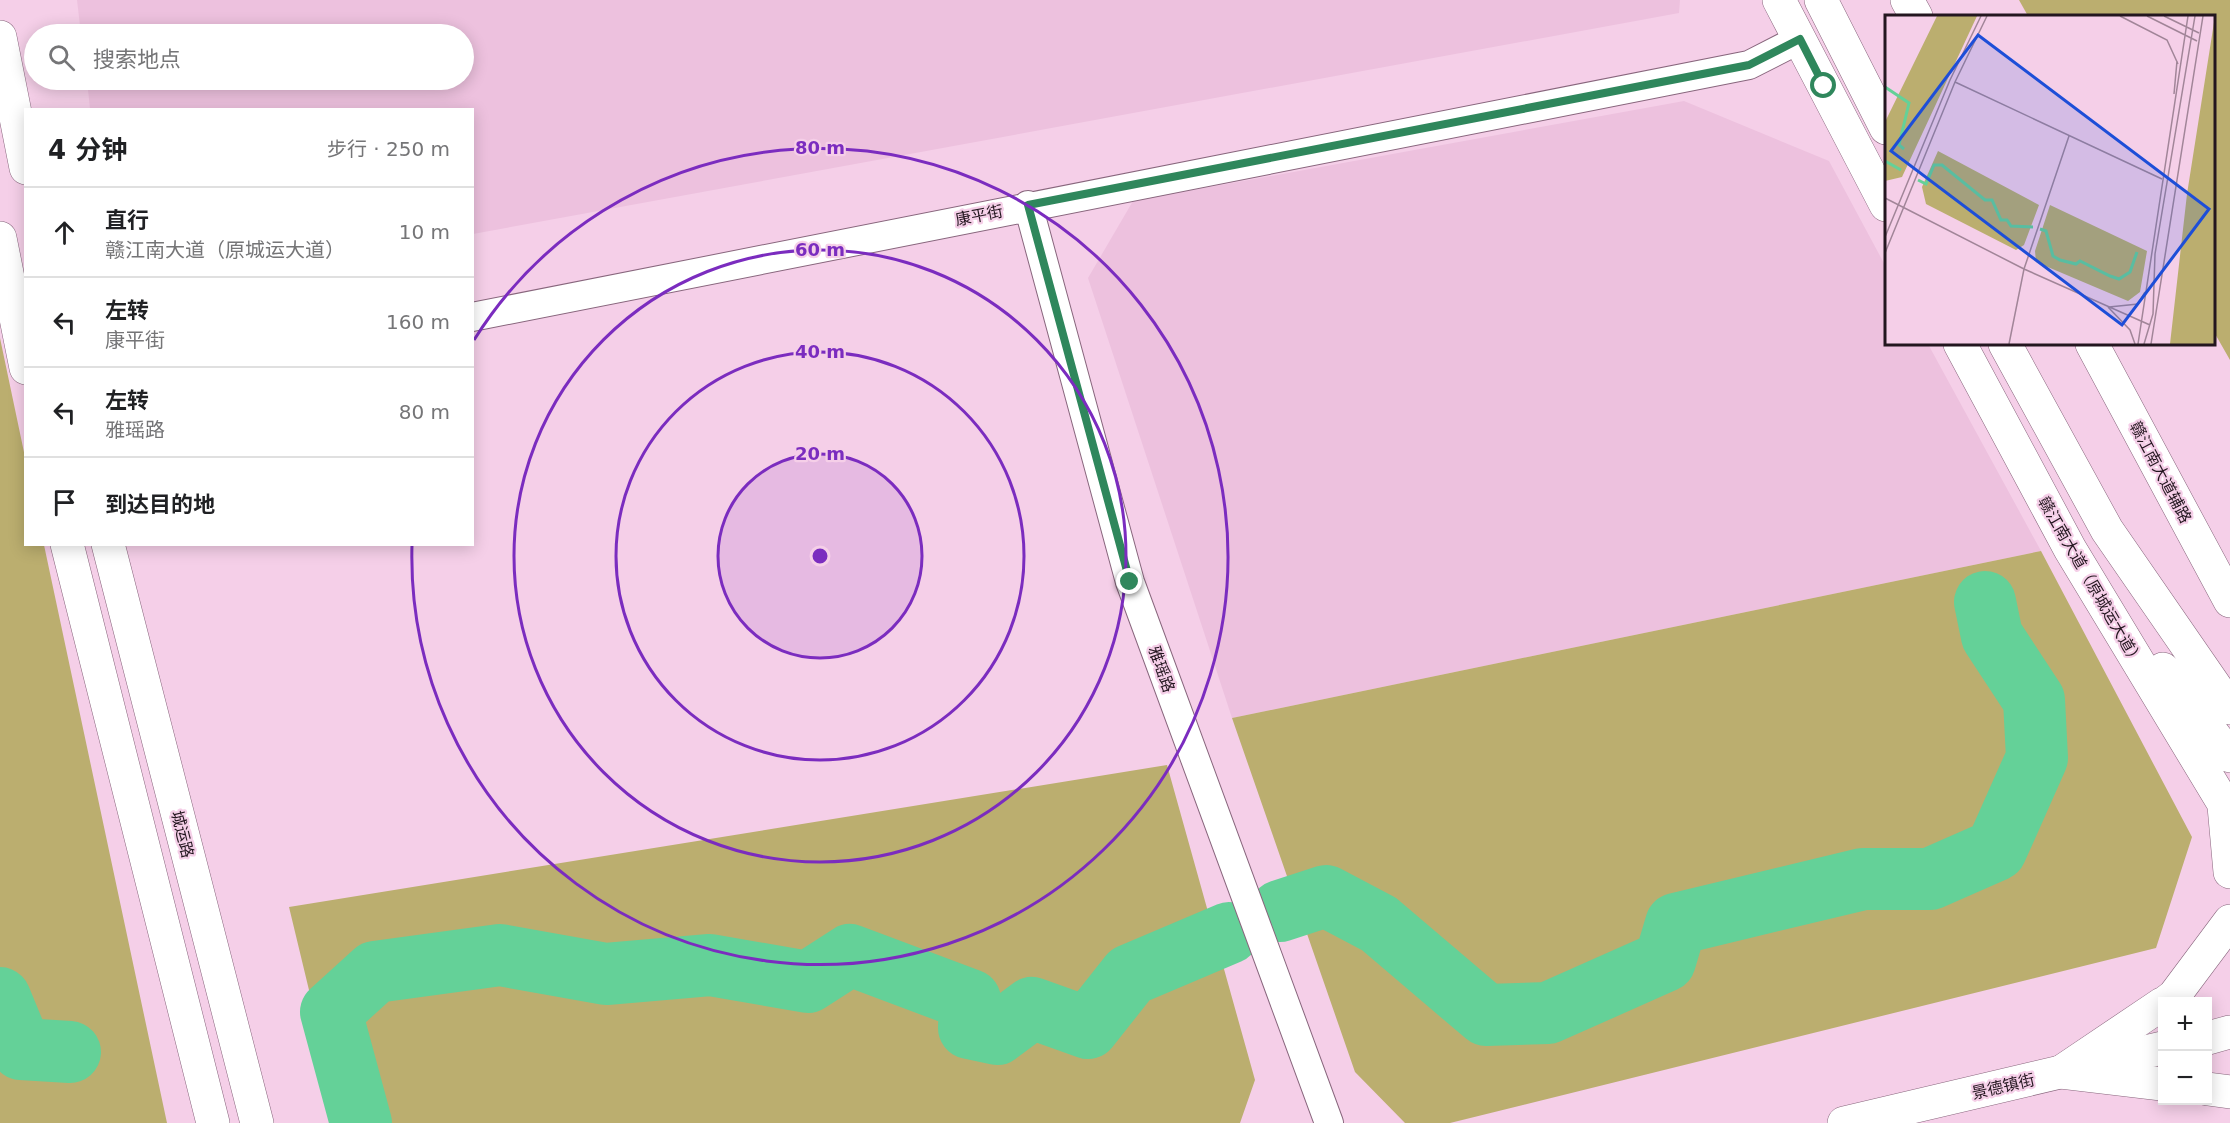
<!DOCTYPE html>
<html lang="zh">
<meta charset="utf-8">
<style>
body{margin:0;font-family:"DejaVu Sans","Noto Sans SC",sans-serif;background:#f2f2f2;color:#202124}
.controls{position:absolute;right:18px;bottom:18px;display:grid;overflow:hidden;border-radius:0px;box-shadow:0 3px 15px #0003}
.controls button{width:54px;height:54px;display:grid;place-items:center;padding:0;border:0;border-bottom:2px solid #e0e0e0;background:#fff;color:#202124;font:30px sans-serif}
.stop{position:absolute;width:18px;height:18px;margin:-14px;border:4px solid #2f875c;border-radius:50%;background:#fff}
.stop.end{background:#2f875c;border-color:#fff;box-shadow:0 2px 6px #0008}
.list{margin:0;padding:0;list-style:none}
h2{display:flex;justify-content:space-between;align-items:center;height:78px;margin:0;padding:0 24px;font-size:26px}
h2 small{font-size:20px;font-weight:400;color:#757577}
.list li{display:grid;grid-template-columns:39px 1fr auto;gap:18px;align-items:center;box-sizing:border-box;height:90px;padding:0 24px;border-top:2px solid #e0e0e0}
.list b{display:block;font-size:22px;white-space:nowrap}
.list p{margin:0;font-size:20px;white-space:nowrap;color:#757577}
.list em{font-size:20px;font-style:normal;color:#757577}
.icon{flex:none;width:33px;height:33px;fill:none;stroke:currentColor;stroke-width:2;stroke-linecap:round;stroke-linejoin:round}
.map{position:relative;flex:none;width:2230px;height:1123px;overflow:hidden}
.search{position:absolute;background:#fff;box-shadow:0 3px 15px #0003;left:24px;top:24px;width:450px;height:66px;display:flex;align-items:center;gap:15px;box-sizing:border-box;padding:0 21px;border-radius:33px;color:#757577;font-size:22px}
.panel{position:absolute;background:#fff;box-shadow:0 3px 15px #0003;left:24px;top:108px;width:450px;height:438px;border-radius:0px}
.map>svg:first-child{display:block}
.built{fill:#edc1de}
.green{fill:#bbae6f}
.lines{fill:none;stroke-linecap:round;stroke-linejoin:round}
.river{stroke:#64d198;stroke-width:62}
.minor-casing{stroke:#88667d;stroke-width:30}
.tertiary-casing{stroke:#88667d;stroke-width:34}
.secondary-casing{stroke:#88667d;stroke-width:34}
.minor{stroke:#fff;stroke-width:28}
.tertiary{stroke:#fff;stroke-width:33}
.secondary{stroke:#fff;stroke-width:33}
.route{stroke:#2f875c;stroke-width:8}
.ring{fill:none;stroke:#7b2cbf;stroke-width:3}
.labels{text-anchor:middle;stroke-width:4.5;stroke-linejoin:round;paint-order:stroke}
.street-label{font-size:16px;fill:#23161f;stroke:#f5cfe8}
.inset-river{fill:none;stroke:#64d198;stroke-width:3}
.inset-road{fill:none;stroke:#a18598;stroke-width:1.5}
.view{fill:#1d4ed8;fill-opacity:0.15;stroke:#1d4ed8;stroke-width:3}
.inset-edge{fill:none;stroke:#23161f;stroke-width:3}
.centre{fill:#7b2cbf;stroke:#f5cfe8;stroke-width:3}
.ring-label{font-size:18px;text-anchor:middle;font-weight:bold;fill:#7b2cbf;stroke:#f5cfe8;stroke-width:4.5;stroke-linejoin:round;paint-order:stroke}
</style>
<div class="map">
<svg width="2230" height="1123" viewBox="0 0 2230 1123">
<rect width="100%" height="100%" fill="#f5cfe8"/>
<path class="built" d="M77 0H1680L1679 13 473 234 472 110 90 109 87 80H464V34H81Z
M1684 101 1829 161 1886 267V344H1928L2041 551 1232 718 1088 278 1133 201Z"/>
<path class="green" d="M2019 0H2230V360L2214 332V16H2028Z
M0 338 25 457 26 544 44 545 167 1123H0Z
M2041 551 2192 837 2156 948 1450 1123H1405L1355 1072 1232 718Z
M1167 765 1255 1080 1240 1123H341L289 907Z"/>
<g class="lines">
<path class="river" d="M1280 911 1326 896 1379 924 1486 1015 1548 1013 1665 961 1676 924 1863 879H1930L1996 850 2037 758 2034 700 1992 636 1985 602
M0 998 21 1049 70 1052
M361 1123 331 1012 375 972 500 955 606 974 710 965 808 982 850 955 970 1000 969 1028 997 1034 1032 1008 1088 1028 1130 975 1229 933"/>
<defs>
<path id="minor" d="M1028 205 1130 582 1329 1123
M472 317 1749 65 1800 39"/>
<path id="tertiary" d="M1907 0 1916 16
M0 37 26 168
M0 238 26 368
M2092 344 2230 601
M67 544 213 1123
M108 544 257 1123
M2208 1038 2230 1032
M1844 1123 2162 1048"/>
<path id="secondary" d="M1779 0 1886 205
M1821 0 1886 128
M1960 344 2070 549 2230 814
M2005 344 2107 530 2230 708
M2163 669 2230 756
M2224 806 2230 872
M2166 1002 2174 996 2230 921
M2061 1072 2162 1004
M2061 1072 2162 1084
M2208 1089 2230 1092"/>
</defs>
<use href="#minor" class="minor-casing"/>
<use href="#tertiary" class="tertiary-casing"/>
<use href="#secondary" class="secondary-casing"/>
<use href="#minor" class="minor"/>
<use href="#tertiary" class="tertiary"/>
<use href="#secondary" class="secondary"/>
</g>
<g class="lines">
<path class="route" d="M1130 582 1028 205 1749 65 1800 39 1824 86"/>
</g>
<circle cx="820" cy="556" r="102" fill="#7b2cbf" fill-opacity=".12"/>
<g class="ring">
<circle cx="820" cy="556" r="102"/>
<circle cx="820" cy="556" r="204"/>
<circle cx="820" cy="556" r="306"/>
<path d="M474 340A408 408 0 1 1 412 545"/>
</g>
<g class="labels">
<g class="street-label">
<text transform="translate(979 215) rotate(-11)" y="6">康平街</text>
<text transform="translate(2161 472) rotate(62)" y="6">赣江南大道辅路</text>
<text transform="translate(2091 581) rotate(60)" y="6">赣江南大道（原城运大道）</text>
<text transform="translate(1162 669) rotate(70)" y="6">雅瑶路</text>
<text transform="translate(183 834) rotate(76)" y="6">城运路</text>
<text transform="translate(2003 1086) rotate(-13)" y="6">景德镇街</text>
</g>
</g>
<g transform="translate(1885 15)">
<rect width="330" height="330" fill="#f5cfe8"/>
<path d="M52 1H92L17 162 0 166V107ZM330 1V329H285L302 179ZM53 136 154 190 139 230 131 235 41 189 37 172ZM165 190 262 236 255 277 243 286 151 247 150 236Z" fill="#bbae6f"/>
<path class="inset-river" d="M0 72 24 88 14 130 19 134M0 146 16 155M33 165 41 169 49 150H57L100 185H107L116 205H122L126 211 148 212M155 214 161 216 168 241 175 245 191 249 195 246 225 261 234 264 245 257 252 237"/>
<path class="inset-road" d="M235 1 282 25 293 49M262 1 312 26M279 1 314 18M70 67 277 164M289 79 292 46M0 183 139 254 265 310M0 222 65 65 96 1M0 238 70 67 102 1M223 292 245 315 250 329M224 292 253 289 260 277M124 329 139 254 184 121M253 329 303 1M259 329 268 299 270 239 310 1M266 329 318 1"/>
<path class="view" d="M93 20 324 194 237 310 6 136Z"/>
<rect width="330" height="330" class="inset-edge"/>
</g>
<circle cx="820" cy="556" r="9" class="centre"/>
<g class="ring-label">
<text x="820" y="154">80 m</text>
<text x="820" y="256">60 m</text>
<text x="820" y="358">40 m</text>
<text x="820" y="460">20 m</text>
</g>
</svg>
<div class="controls">
<button>+</button>
<button>−</button>
</div>
<div class="stop" style="left:1824px;top:86px"></div>
<div class="stop end" style="left:1130px;top:582px"></div>
<div class="search"><svg class="icon" aria-label="search" viewBox="0 0 24 24"><circle cx="10" cy="10" r="6"/><path d="M15 15l6 6"/></svg>搜索地点</div>
<section class="panel">
<h2>4 分钟<small>步行 · 250 m</small></h2>
<ul class="list">
<li><svg class="icon" aria-label="ahead" viewBox="0 0 24 24"><path d="M12 20V5M6 11l6-6 6 6"/></svg><div><b>直行</b><p>赣江南大道（原城运大道）</p></div><em>10 m</em></li>
<li><svg class="icon" aria-label="left" viewBox="0 0 24 24"><path d="M17 20v-9H6M10 6l-5 5 5 5"/></svg><div><b>左转</b><p>康平街</p></div><em>160 m</em></li>
<li><svg class="icon" aria-label="left" viewBox="0 0 24 24"><path d="M17 20v-9H6M10 6l-5 5 5 5"/></svg><div><b>左转</b><p>雅瑶路</p></div><em>80 m</em></li>
<li><svg class="icon" aria-label="arrive" viewBox="0 0 24 24"><path d="M6 21V4h12l-3 4 3 4H6"/></svg><div><b>到达目的地</b></div></li>
</ul>
</section>
</div>
